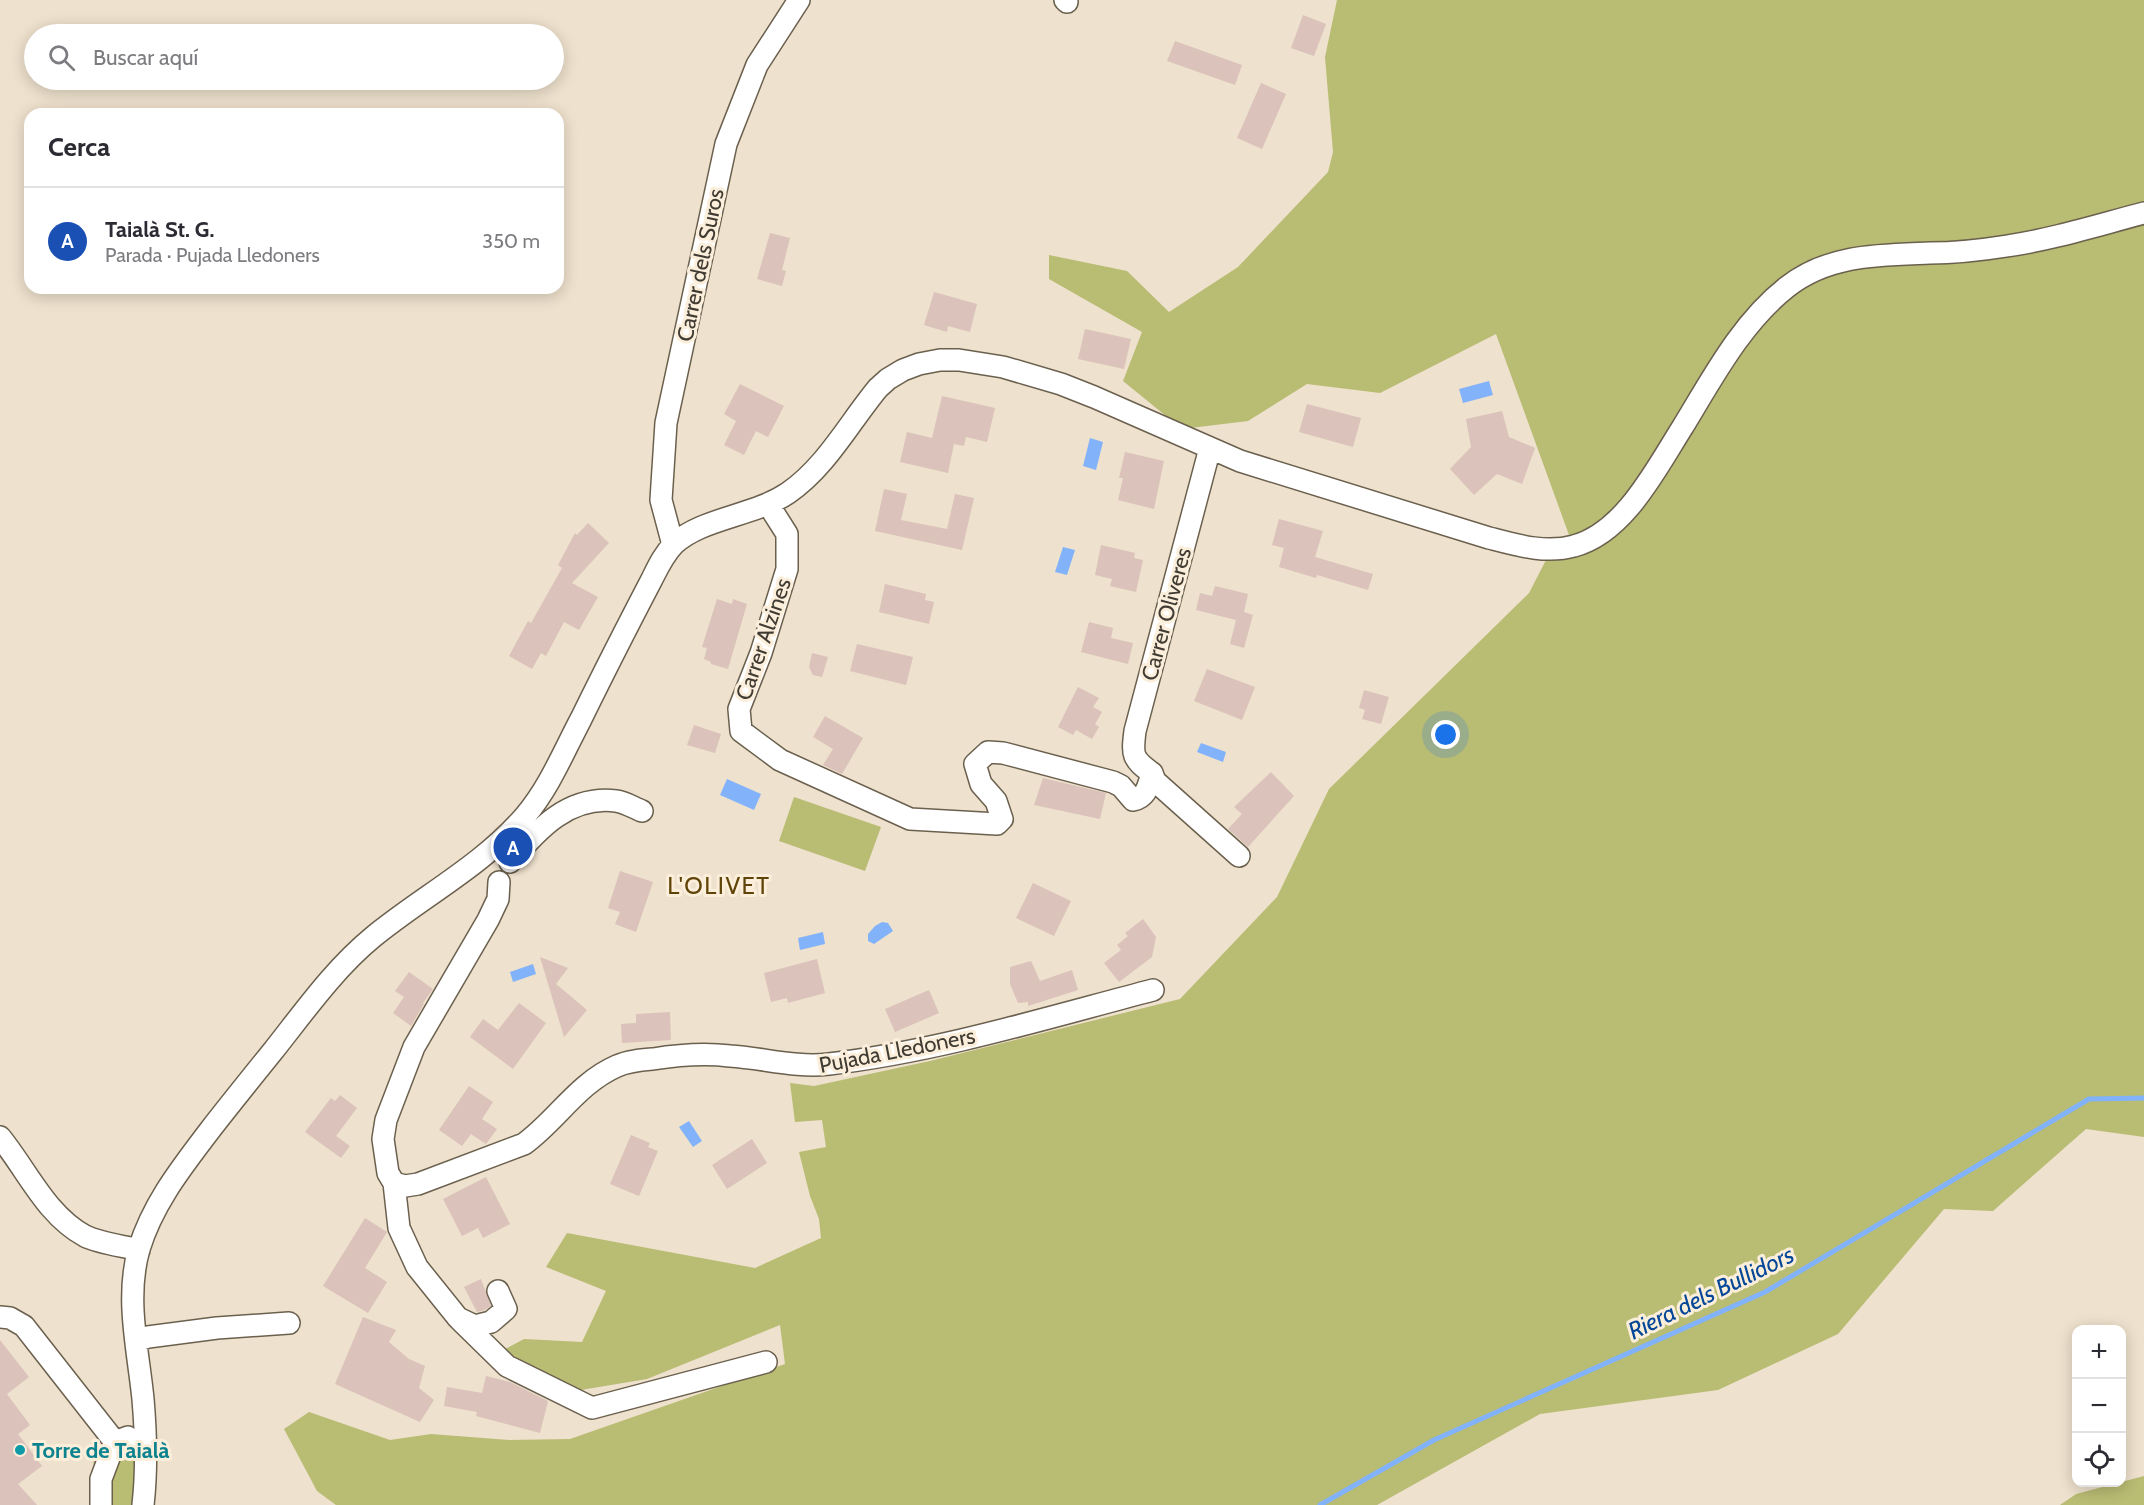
<!DOCTYPE html>
<html lang="es">
<meta charset="utf-8">
<style>
body{margin:0;font-family:Cabin,sans-serif;background:#f7f7f7;color:#2b2b33}
.controls{position:absolute;right:18px;bottom:18px;display:grid;overflow:hidden;border-radius:12px;box-shadow:0 3px 15px #0003}
.controls button{width:54px;height:54px;display:grid;place-items:center;padding:0;border:0;border-bottom:2px solid #e1e1e2;background:#fff;color:#2b2b33;font:30px sans-serif}
.you{position:absolute;left:1446px;top:735px;width:21px;height:21px;margin:-15px;border:4px solid #fff;border-radius:50%;background:#1a73e8;box-shadow:0 0 0 9px #1a73e833}
.badge{display:grid;place-items:center;width:39px;height:39px;border-radius:50%;background:#db2777;color:#fff;font-size:20px;font-weight:700}
.pin{position:absolute;translate:-50% -50%;border:3px solid #fff;box-shadow:0 2px 6px #0006}
.list{margin:0;padding:0;list-style:none}
h2{display:flex;justify-content:space-between;align-items:center;height:78px;margin:0;padding:0 24px;font-size:26px}
h2 small{font-size:20px;font-weight:400;color:#7c7c81}
.list li{display:grid;grid-template-columns:39px 1fr auto;gap:18px;align-items:center;box-sizing:border-box;height:108px;padding:0 24px;border-top:2px solid #e1e1e2}
.list b{display:block;font-size:22px;white-space:nowrap}
.list p{margin:0;font-size:20px;white-space:nowrap;color:#7c7c81}
.list em{font-size:20px;font-style:normal;color:#7c7c81}
.icon{flex:none;width:33px;height:33px;fill:none;stroke:currentColor;stroke-width:2;stroke-linecap:round;stroke-linejoin:round}
.map{position:relative;flex:none;width:2144px;height:1505px;overflow:hidden}
.search{position:absolute;background:#fff;box-shadow:0 3px 15px #0003;left:24px;top:24px;width:540px;height:66px;display:flex;align-items:center;gap:15px;box-sizing:border-box;padding:0 21px;border-radius:33px;color:#7c7c81;font-size:22px}
.panel{position:absolute;background:#fff;box-shadow:0 3px 15px #0003;left:24px;top:108px;width:540px;height:186px;border-radius:18px}
.map>svg:first-child{display:block}
.green{fill:#b9bc73}
.water{fill:#82b3fa}
.lines{fill:none;stroke-linecap:round;stroke-linejoin:round}
.stream{stroke:#82b3fa;stroke-width:5}
.building{fill:#dbc2ba}
.minor-casing{stroke:#6b604e;stroke-width:24}
.minor{stroke:#fff;stroke-width:21}
.culture-dot{fill:#0f9aa8;stroke:#fbeeda;stroke-width:2}
.labels{text-anchor:middle;stroke-width:6;stroke-linejoin:round;paint-order:stroke}
.street-label{font-size:22px;fill:#403b33;stroke:#fbeeda}
.culture-label{font-size:22px;font-weight:bold;fill:#0d838f;stroke:#fbeeda;text-anchor:start}
.neighbourhood-label{font-size:24px;letter-spacing:1.5px;fill:#604307;stroke:#fbeeda}
.water-label{font-size:24px;font-style:italic;fill:#044798;stroke:#fbeeda}
</style>
<div class="map">
<svg width="2144" height="1505" viewBox="0 0 2144 1505">
<rect width="100%" height="100%" fill="#eee1cd"/>
<path class="green" d="M1337 0H2144V1137L2086 1129 1993 1211 1944 1209 1838 1334 1718 1390 1540 1414 1377 1505H336L317 1491 284 1429 309 1412 390 1440 431 1434 509 1440 570 1439 785 1364 780 1325 647 1379 575 1391 494 1355 524 1339 582 1342 606 1291 546 1267 567 1233 755 1268 821 1238 819 1219 810 1196 799 1152 826 1147 822 1120 795 1122 790 1083 814 1086 930 1061 1180 999 1277 897 1329 789 1529 593 1546 560 1573 546 1496 334 1380 393 1307 384 1248 421 1182 429 1123 381 1142 332 1049 279V255L1127 271 1169 312 1238 267 1328 172 1333 152 1325 57Z
M794 797 881 827 865 871 779 841Z
M143 1451 145 1505H97L93 1457Z
M2144 1476V1505H2060L2076 1494Z"/>
<path class="water" d="M1489 381 1493 395 1463 403 1459 389Z
M1090 438 1103 442 1096 470 1083 466Z
M1063 547 1075 550 1067 575 1055 572Z
M1201 743 1226 752 1223 762 1197 752Z
M727 779 761 794 754 810 720 795Z
M882 922 888 923 893 931 874 944 868 941V934L875 926Z
M823 932 825 944 800 950 798 938Z
M533 964 536 974 513 982 510 972Z
M689 1121 702 1141 693 1147 679 1127Z"/>
<g class="lines">
<path class="stream" d="M1320 1505 1434 1440 1765 1292 2089 1099 2144 1098"/>
</g>
<path class="building" d="M1303 15 1326 24 1314 56 1291 48Z
M1175 41 1242 65 1235 85 1167 61Z
M1261 83 1286 94 1262 149 1237 138Z
M770 233 790 238 782 270 786 271 782 286 757 279Z
M934 292 977 304 970 332 948 326 947 332 924 325Z
M1085 329 1131 339 1124 369 1078 359Z
M740 384 784 406 768 437 756 431 744 455 724 445 736 421 724 414Z
M942 396 995 408 987 442 966 437 964 446 954 444 948 473 900 462 907 432 932 438Z
M1307 404 1361 418 1353 447 1299 432Z
M1502 411 1509 437 1535 448 1522 484 1497 474 1474 495 1450 469 1471 447 1466 419Z
M1125 452 1164 461 1154 509 1118 500 1123 478H1119Z
M884 489 907 494 901 520 947 529 955 494 974 498 962 550 875 531Z
M1279 519 1323 531 1315 557 1373 574 1368 590 1317 575 1316 578 1279 567 1284 548 1272 545Z
M588 523 609 543 572 583 598 597 579 630 564 622 546 656 541 653 532 669 509 656 528 621 531 623 562 568 558 565 575 533 577 535Z
M1101 545 1135 553 1134 558 1143 560 1136 592 1110 586 1112 579 1095 575Z
M885 584 926 594 925 600 934 602 929 624 879 612Z
M1215 586 1248 594 1244 612 1253 615 1244 648 1230 644 1236 620 1196 610 1200 593 1212 596Z
M717 599 732 604 733 599 747 604 728 669 711 664V662L704 659 707 648 702 647Z
M1089 622 1113 628 1111 638 1133 643 1128 664 1081 652Z
M857 644 913 657 906 685 850 671Z
M812 653 828 657 822 677 813 675 809 667Z
M1207 669 1255 687 1242 720 1194 701Z
M1078 687 1099 698 1093 707 1102 712 1095 724 1099 727 1092 739 1076 730 1073 735 1058 727Z
M1364 690 1389 697 1381 724 1362 719 1365 710 1359 708Z
M825 716 863 738 842 774 823 765 833 749 813 737Z
M694 725 721 734 715 753 687 745Z
M1271 772 1294 796 1248 847 1228 829 1242 814 1234 807Z
M1043 778 1106 793 1100 819 1034 805Z
M620 871 653 882 636 932 615 924 620 912 608 908Z
M1033 883 1071 901 1054 936 1016 918Z
M1143 919 1156 937 1152 957 1119 982 1104 963 1121 950 1117 945 1128 936 1125 933Z
M540 957 568 968 556 984 587 1010 564 1037Z
M817 959 825 993 788 1003 787 998 771 1002 764 973Z
M1031 961 1040 981 1072 970 1078 990 1028 1006V1002L1018 1003 1010 984V967Z
M409 972 433 989 423 1003 424 1004 411 1026 393 1013 404 997 395 991Z
M929 990 939 1013 895 1032 885 1009Z
M519 1003 546 1023 513 1069 470 1037 483 1019 498 1030Z
M670 1012 671 1040 622 1043 621 1024 636 1023V1014Z
M469 1086 493 1102 482 1119 497 1129 486 1144 471 1134 462 1146 439 1130Z
M340 1095 357 1108 336 1136 350 1146 341 1158 305 1132 331 1098 335 1101Z
M631 1135 650 1143 648 1147 658 1151 639 1196 610 1184Z
M752 1139 767 1163 727 1189 712 1165Z
M486 1177 510 1224 483 1238 478 1228 462 1236 443 1199Z
M365 1218 387 1232 365 1268 387 1282 368 1313 323 1286Z
M481 1279 491 1306 485 1310 477 1312 464 1287Z
M363 1317 396 1330 389 1342 409 1359 425 1366 419 1388 434 1400 420 1422 335 1384Z
M0 1340 29 1377 7 1394 30 1425 18 1434 42 1466 18 1484 37 1505H0Z
M486 1376 510 1382 548 1401 540 1433 476 1416 477 1412 444 1406 447 1387 482 1393Z"/>
<g class="lines">
<defs>
<path id="minor" d="M1065 0 1067 2
M768 504 787 534V569L761 653 739 709 741 731 780 760 910 819 997 824 1002 819 996 801 981 784 975 764 988 752 1003 753 1113 782 1121 786 1133 800C1147 797 1148 786 1152 773
M673 545 661 500 666 423 726 144 757 65 799 0
M1152 773C1132 759 1132 755 1135 731L1210 448
M1152 773 1155 781 1239 856
M510 862C538 829 569 795 616 801 625 802 634 808 642 811
M0 1137C27 1170 46 1215 85 1236 99 1243 123 1246 139 1250
M394 1183 405 1186 418 1184 524 1144C557 1120 578 1083 617 1066 628 1061 641 1060 653 1059 678 1055 705 1053 730 1056 763 1058 796 1068 829 1064 939 1051 1046 1018 1153 990
M498 1291 506 1309 491 1322 475 1326 458 1318 417 1267 399 1228 394 1183 388 1173 383 1139 386 1120 414 1047 488 920 498 899 499 882
M0 1317 10 1318 24 1326 115 1442
M460 1320 507 1366 592 1408 766 1362
M136 1341 148 1337 217 1328 289 1323
M101 1505V1479L115 1442 128 1437
M143 1505C147 1470 146 1434 143 1399 138 1349 125 1298 139 1249 153 1203 182 1167 210 1130 231 1103 252 1077 273 1051 304 1012 334 969 373 937 423 896 482 866 525 816 549 788 564 751 581 719 604 672 628 625 652 579 658 567 664 554 674 544 702 518 754 516 788 493 826 467 849 423 878 388L888 379 903 370 919 364 940 360H959L1003 367 1061 384 1094 397 1240 461 1489 538C1516 545 1546 554 1574 546 1624 533 1656 469 1682 428 1712 379 1741 323 1787 287 1829 254 1880 255 1930 253 1956 253 1982 250 2007 246 2054 239 2098 225 2144 213"/>
</defs>
<use href="#minor" class="minor-casing"/>
<use href="#minor" class="minor"/>
</g>
<circle class="culture-dot" cx="20" cy="1450" r="6"/>
<g class="labels">
<g class="street-label">
<text transform="translate(700 265) rotate(-78)" y="8">Carrer dels Suros</text>
<text transform="translate(1166 614) rotate(-75)" y="8">Carrer Oliveres</text>
<text transform="translate(763 639) rotate(-71)" y="8">Carrer Alzines</text>
<text transform="translate(897 1050) rotate(-11)" y="8">Pujada Lledoners</text>
</g>
<g class="culture-label">
<text x="32" y="1458">Torre de Taialà</text>
</g>
<g class="neighbourhood-label">
<text x="719" y="894">L'OLIVET</text>
</g>
<g class="water-label">
<text transform="translate(1711 1293) rotate(-26)" y="8">Riera dels Bullidors</text>
</g>
</g>
</svg>
<div class="controls">
<button>+</button>
<button>−</button>
<button><svg class="icon" aria-label="locate" viewBox="0 0 24 24"><circle cx="12" cy="12" r="6"/><path d="M12 2v4M12 18v4M2 12h4M18 12h4"/></svg></button>
</div>
<div class="you"></div>
<div class="pin badge" style="left:513px;top:847px;background:#1a4fb4">A</div>
<div class="search"><svg class="icon" aria-label="search" viewBox="0 0 24 24"><circle cx="10" cy="10" r="6"/><path d="M15 15l6 6"/></svg>Buscar aquí</div>
<section class="panel">
<h2>Cerca<small></small></h2>
<ul class="list">
<li><span class="badge" style="background:#1a4fb4">A</span><div><b>Taialà St. G.</b><p>Parada · Pujada Lledoners</p></div><em>350 m</em></li>
</ul>
</section>
</div>
